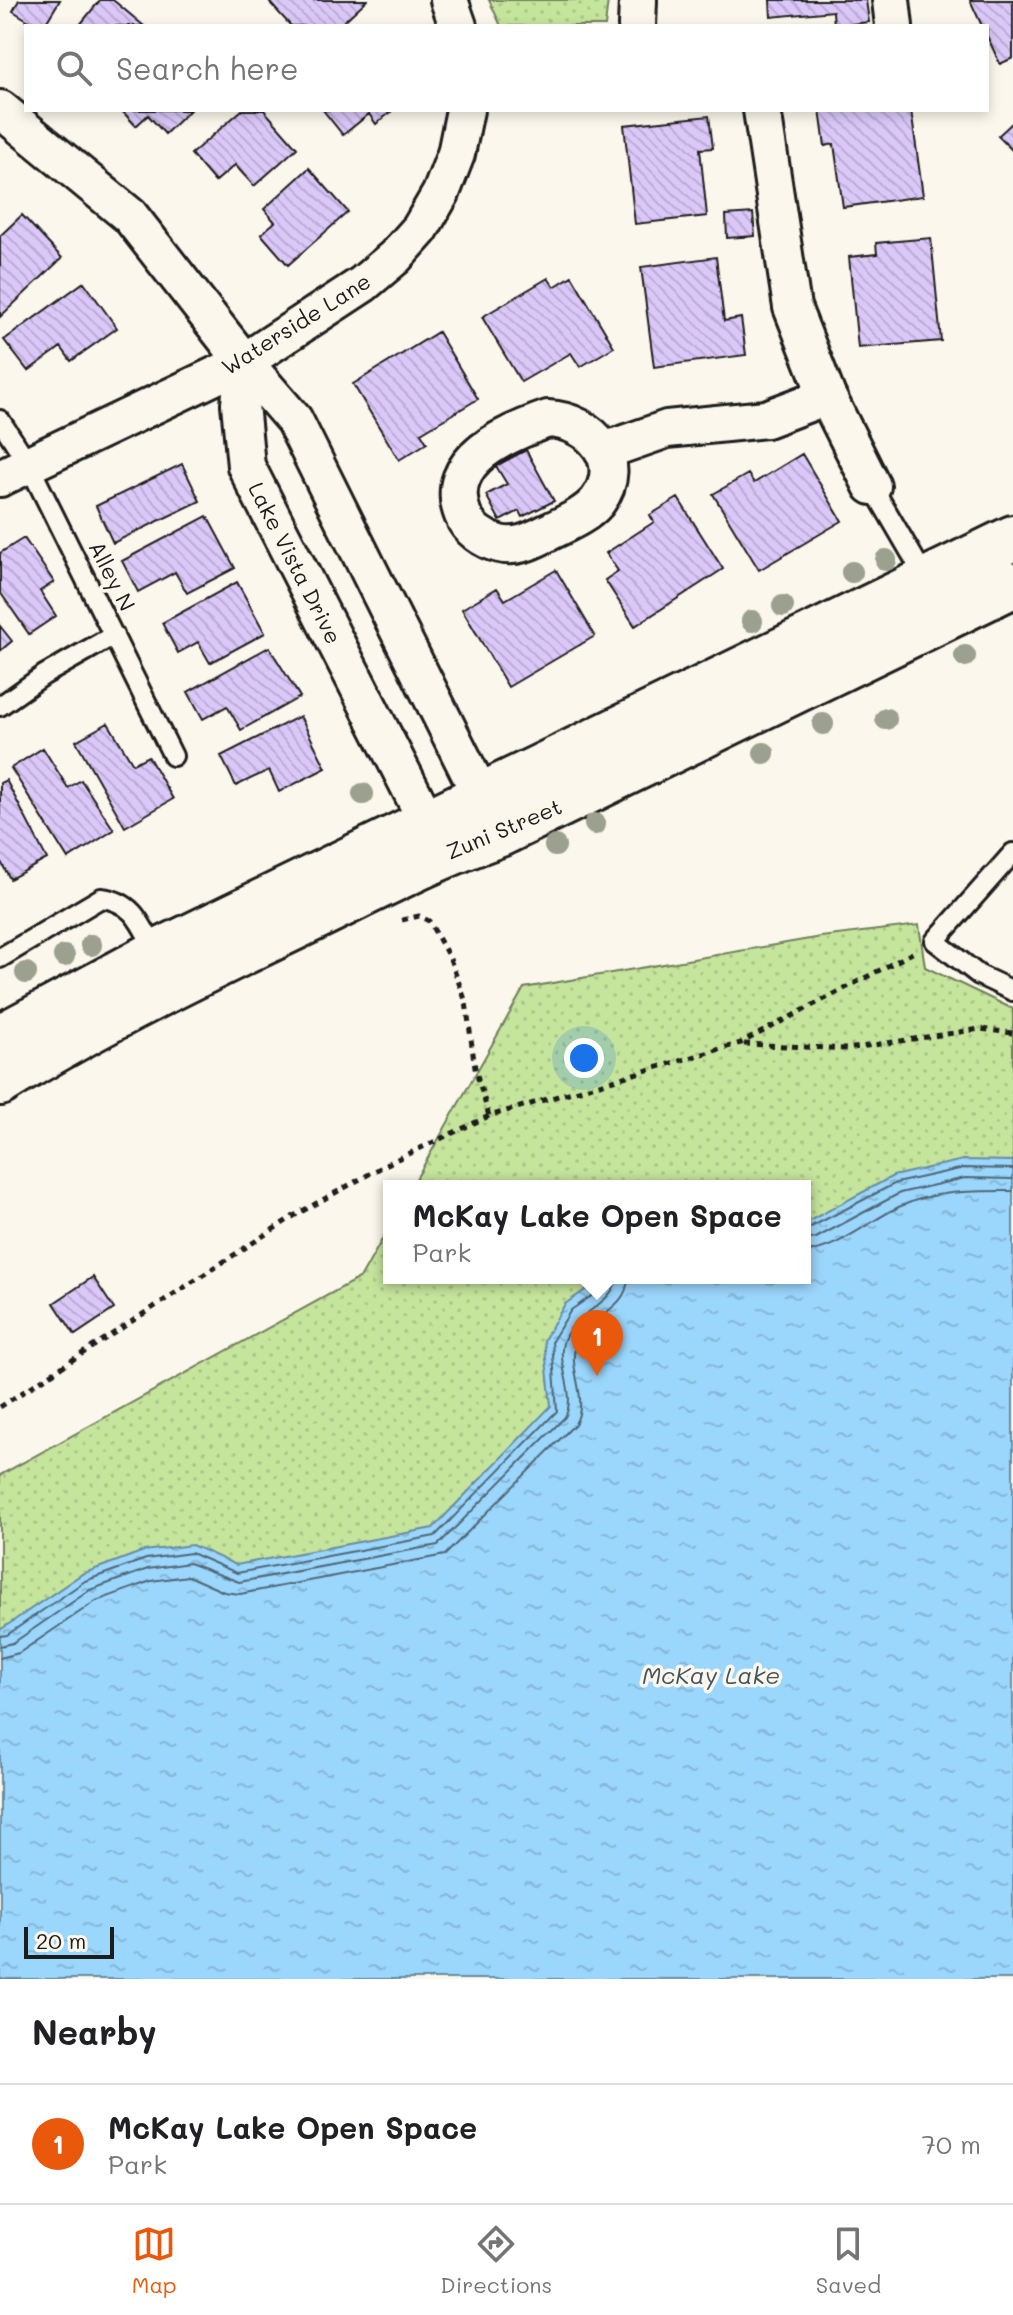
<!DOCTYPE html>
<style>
body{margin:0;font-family:Mali,sans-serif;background:#f6f6f6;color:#202124}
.scale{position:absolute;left:24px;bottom:20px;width:90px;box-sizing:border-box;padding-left:8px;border:4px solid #1c1c1c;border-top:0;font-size:22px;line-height:28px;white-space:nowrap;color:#1c1c1c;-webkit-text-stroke:6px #fbf7ec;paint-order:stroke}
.you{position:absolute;left:584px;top:1058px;width:28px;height:28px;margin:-20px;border:6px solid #fff;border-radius:50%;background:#1a73e8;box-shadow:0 0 0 12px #1a73e833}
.badge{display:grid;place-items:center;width:52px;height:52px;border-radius:50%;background:#ea580c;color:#fff;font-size:26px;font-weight:700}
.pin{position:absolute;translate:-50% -66px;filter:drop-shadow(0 2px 4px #0008)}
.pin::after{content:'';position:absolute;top:42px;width:28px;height:24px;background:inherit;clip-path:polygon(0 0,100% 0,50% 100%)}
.popup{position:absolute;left:383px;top:1180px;width:428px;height:104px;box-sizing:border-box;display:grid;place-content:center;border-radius:0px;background:#fff;filter:drop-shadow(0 2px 6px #0005);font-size:26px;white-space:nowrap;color:#757577}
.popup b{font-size:30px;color:#202124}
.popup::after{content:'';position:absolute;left:50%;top:100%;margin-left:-16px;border:16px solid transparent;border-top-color:#fff}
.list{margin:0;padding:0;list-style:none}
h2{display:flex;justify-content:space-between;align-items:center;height:104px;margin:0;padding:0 32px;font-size:34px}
h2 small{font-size:26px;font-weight:400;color:#757577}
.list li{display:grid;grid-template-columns:52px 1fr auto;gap:24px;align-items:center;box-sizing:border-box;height:120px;padding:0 32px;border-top:2px solid #e0e0e0}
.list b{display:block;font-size:30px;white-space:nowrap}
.list p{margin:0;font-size:26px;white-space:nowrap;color:#757577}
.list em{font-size:26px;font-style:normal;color:#757577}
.icon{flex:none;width:44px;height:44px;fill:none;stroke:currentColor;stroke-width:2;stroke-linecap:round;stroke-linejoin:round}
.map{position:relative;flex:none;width:1013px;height:1979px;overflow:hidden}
.search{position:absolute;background:#fff;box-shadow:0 4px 12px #0003;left:24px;right:24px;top:24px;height:88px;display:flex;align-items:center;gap:20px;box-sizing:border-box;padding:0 28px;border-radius:0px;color:#757577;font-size:30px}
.sheet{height:224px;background:#fff}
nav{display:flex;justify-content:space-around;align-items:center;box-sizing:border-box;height:112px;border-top:2px solid #e0e0e0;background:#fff;font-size:22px;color:#757577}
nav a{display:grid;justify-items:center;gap:4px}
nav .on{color:#ea580c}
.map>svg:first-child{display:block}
.park{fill:url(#park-dots);stroke:#70805c;stroke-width:2}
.water{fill:url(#water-ripples);stroke:#688ca2;stroke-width:2}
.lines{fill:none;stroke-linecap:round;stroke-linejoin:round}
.shore{stroke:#4f6676;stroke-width:2}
.building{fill:url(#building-back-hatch);stroke:#1c1c1c;stroke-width:2}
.service-casing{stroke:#1c1c1c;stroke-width:24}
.minor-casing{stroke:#1c1c1c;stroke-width:42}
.secondary-casing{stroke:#1c1c1c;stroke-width:50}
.path{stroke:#1c1c1c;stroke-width:5;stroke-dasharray:6 6;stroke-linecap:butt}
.service{stroke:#fbf7ec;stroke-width:18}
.minor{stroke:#fbf7ec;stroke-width:36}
.secondary{stroke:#fbf7ec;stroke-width:44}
.tree{fill:#9ca08e}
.labels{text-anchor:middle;stroke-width:7;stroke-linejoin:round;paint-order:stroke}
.street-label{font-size:22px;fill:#1c1c1c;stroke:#fbf7ec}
.water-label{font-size:24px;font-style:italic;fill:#42545f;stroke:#fbf7ec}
</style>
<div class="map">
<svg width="1013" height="1979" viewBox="0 0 1013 1979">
<defs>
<pattern id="park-dots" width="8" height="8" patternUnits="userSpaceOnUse" patternTransform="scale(2)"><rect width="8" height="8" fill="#c5e49c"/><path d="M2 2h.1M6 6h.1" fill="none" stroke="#a9c386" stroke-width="1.8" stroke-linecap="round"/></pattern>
<pattern id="water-ripples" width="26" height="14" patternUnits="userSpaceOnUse" patternTransform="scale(2)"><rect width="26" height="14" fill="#9bd6fc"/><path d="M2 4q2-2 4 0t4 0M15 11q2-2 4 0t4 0" fill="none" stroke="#85b7d7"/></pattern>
<pattern id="building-back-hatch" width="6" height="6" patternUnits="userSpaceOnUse" patternTransform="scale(2)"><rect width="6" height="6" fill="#dbc8f9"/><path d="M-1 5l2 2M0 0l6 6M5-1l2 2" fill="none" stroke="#bbabd5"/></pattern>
</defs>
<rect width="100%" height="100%" fill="#fbf7ec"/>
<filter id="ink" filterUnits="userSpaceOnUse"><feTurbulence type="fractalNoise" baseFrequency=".0125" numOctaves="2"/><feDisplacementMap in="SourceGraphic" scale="16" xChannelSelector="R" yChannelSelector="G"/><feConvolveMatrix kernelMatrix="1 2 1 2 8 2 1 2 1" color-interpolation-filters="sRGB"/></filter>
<g filter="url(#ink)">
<path class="park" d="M489 0H608L605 26H501Z
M919 925 925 967 1013 1009V1979H0V1475L361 1277 389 1227V1278H805V1186H412L524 988 821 937Z"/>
<path class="water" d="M963 1160 1013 1161V1979H0V1630L82 1574 144 1551 192 1545 236 1565 433 1528 551 1406 544 1340 565 1304 597 1282 622 1278H805V1223L893 1176Z"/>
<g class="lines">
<path class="shore" d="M805 1230 896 1183 964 1168 1013 1169
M805 1240 816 1238 900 1193 965 1178 1013 1179
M805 1252C838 1250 871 1219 901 1206 936 1190 976 1191 1013 1191
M0 1636 7 1635 85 1581 146 1559 191 1553 237 1573 435 1536 557 1411 552 1341 571 1310 603 1288 606 1278
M0 1646 13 1643 90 1590 148 1569 189 1563 239 1582 438 1545 565 1417C577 1394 557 1366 563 1343 571 1313 615 1305 616 1278
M0 1658 19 1653 96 1601 151 1581 188 1576 224 1592 240 1594 445 1555 575 1424C590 1398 567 1369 576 1344 587 1315 627 1312 628 1278"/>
</g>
<path class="building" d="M19 0H60L44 26H37L13 11Z
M100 0H113L144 26H79Z
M273 0H367L339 26H291L270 3Z
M770 0H866L869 22 834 26 833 11 771 17Z
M970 0H1013V58L1000 64 987 36V26H982Z
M121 110H190L165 134 148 115 136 126Z
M242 110H264L297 148 254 186 235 165 215 182 191 154Z
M323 110H393L376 124 369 114 343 135Z
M820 110H911L923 196 843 207 834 144 825 146Z
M709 116 713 148 700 149 707 216 635 224 624 125Z
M1013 122V151L998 136Z
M309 168 348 212 288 265 261 234 275 222 264 209Z
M753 213 755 236 727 238 726 215Z
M22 215 62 258 0 317V236Z
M931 238 941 341 858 348 849 257 877 254 876 243Z
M716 257 724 321 741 318 746 355 654 367 641 267Z
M572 276 614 347 580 367 571 353 521 382 482 317 548 278 554 287Z
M84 282 117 328 71 361 61 347 28 371 4 340Z
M438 332 478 399 421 433 427 443 399 460 353 384Z
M526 450 554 501 522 517 519 511 500 521 486 495 507 484 496 466Z
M802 454 842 521 759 570 713 494 748 474 754 483Z
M182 464 200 501 113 543 96 506Z
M678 498 723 569 635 626 605 580 618 571 606 553 654 522 650 515Z
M207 516 235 568 187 593 175 572 138 592 122 561Z
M24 538 54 582 40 591 56 616 29 634 0 592V553Z
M556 570 595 636 508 687 462 609 497 588 505 600Z
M237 582 265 633 210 663 198 642 178 653 162 623Z
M0 626 12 641 0 651Z
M269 647 300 697 241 730 227 706 203 719 188 692Z
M300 716 326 768 279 792 269 770 236 786 221 756Z
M108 723 133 764 148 756 173 799 125 827 76 741Z
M43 748 68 788 81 780 114 830 68 859 11 768Z
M6 780 47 859 10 879 0 860V783Z
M93 1277 114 1309 75 1335 54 1303Z"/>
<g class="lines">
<defs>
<path id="service" d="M0 420 28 463 173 756
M872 486 926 579
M0 706 44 675 114 635
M1013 853 935 941 979 975 1013 991
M0 958 101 898C134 901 142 926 156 953"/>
<path id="minor" d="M449 0 458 26
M891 0 894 26
M637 26 638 0
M0 109 130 216 244 362 294 420 492 818
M762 110 792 307 827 396 872 486
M244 362 240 404 246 466 439 845
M548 419C591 421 628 461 597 502 585 516 567 523 551 531 534 539 519 549 499 544 484 540 469 530 463 515 441 460 508 433 548 419Z
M604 451 667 429 766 419 827 396
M0 478 244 362 363 284 395 257 420 229 441 193 456 154 465 110"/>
<path id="secondary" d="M0 1037 156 953 1013 538
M0 1083C98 1022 202 972 306 922 371 891 432 858 500 834L1013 585"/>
</defs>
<use href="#service" class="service-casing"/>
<use href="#minor" class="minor-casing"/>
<use href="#secondary" class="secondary-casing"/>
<path class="path" d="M402 920 419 916 429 921 450 959 466 1002 475 1068 489 1116
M744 1044 847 1049 980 1029 1013 1033
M0 1407 297 1214 391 1162 489 1116 741 1043 916 951"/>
<use href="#service" class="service"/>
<use href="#minor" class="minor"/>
<use href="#secondary" class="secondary"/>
</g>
<g class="tree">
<circle cx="886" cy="560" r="11"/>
<circle cx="852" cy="572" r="11"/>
<circle cx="783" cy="606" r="11"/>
<circle cx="752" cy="621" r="11"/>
<circle cx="965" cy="656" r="11"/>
<circle cx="886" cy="719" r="11"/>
<circle cx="823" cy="724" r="11"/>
<circle cx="764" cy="753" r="11"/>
<circle cx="363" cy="794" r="11"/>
<circle cx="595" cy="824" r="11"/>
<circle cx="555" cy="846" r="11"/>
<circle cx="91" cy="945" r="11"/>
<circle cx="64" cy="956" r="11"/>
<circle cx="26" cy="973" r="11"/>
</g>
</g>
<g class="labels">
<g class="street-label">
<text transform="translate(296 324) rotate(-32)" y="8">Waterside Lane</text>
<text transform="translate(295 563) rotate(63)" y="8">Lake Vista Drive</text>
<text transform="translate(112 576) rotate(63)" y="8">Alley N</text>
<text transform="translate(504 829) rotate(-23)" y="8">Zuni Street</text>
</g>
<g class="water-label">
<text x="711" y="1684">McKay Lake</text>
</g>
</g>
</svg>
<div class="scale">20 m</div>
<div class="you"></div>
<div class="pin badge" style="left:597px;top:1376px">1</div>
<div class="popup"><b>McKay Lake Open Space</b>Park</div>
<div class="search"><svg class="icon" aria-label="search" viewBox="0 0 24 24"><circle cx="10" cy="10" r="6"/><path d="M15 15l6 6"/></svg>Search here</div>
</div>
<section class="sheet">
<h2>Nearby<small></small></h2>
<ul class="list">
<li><span class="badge">1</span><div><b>McKay Lake Open Space</b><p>Park</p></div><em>70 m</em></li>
</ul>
</section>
<nav>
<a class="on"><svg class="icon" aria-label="map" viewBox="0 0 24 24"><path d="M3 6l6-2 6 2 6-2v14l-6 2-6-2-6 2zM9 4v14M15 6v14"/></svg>Map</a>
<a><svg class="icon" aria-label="directions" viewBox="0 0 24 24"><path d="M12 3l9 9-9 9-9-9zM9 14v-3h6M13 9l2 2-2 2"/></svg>Directions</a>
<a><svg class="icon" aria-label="saved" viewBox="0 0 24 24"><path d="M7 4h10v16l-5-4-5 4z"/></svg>Saved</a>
</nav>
